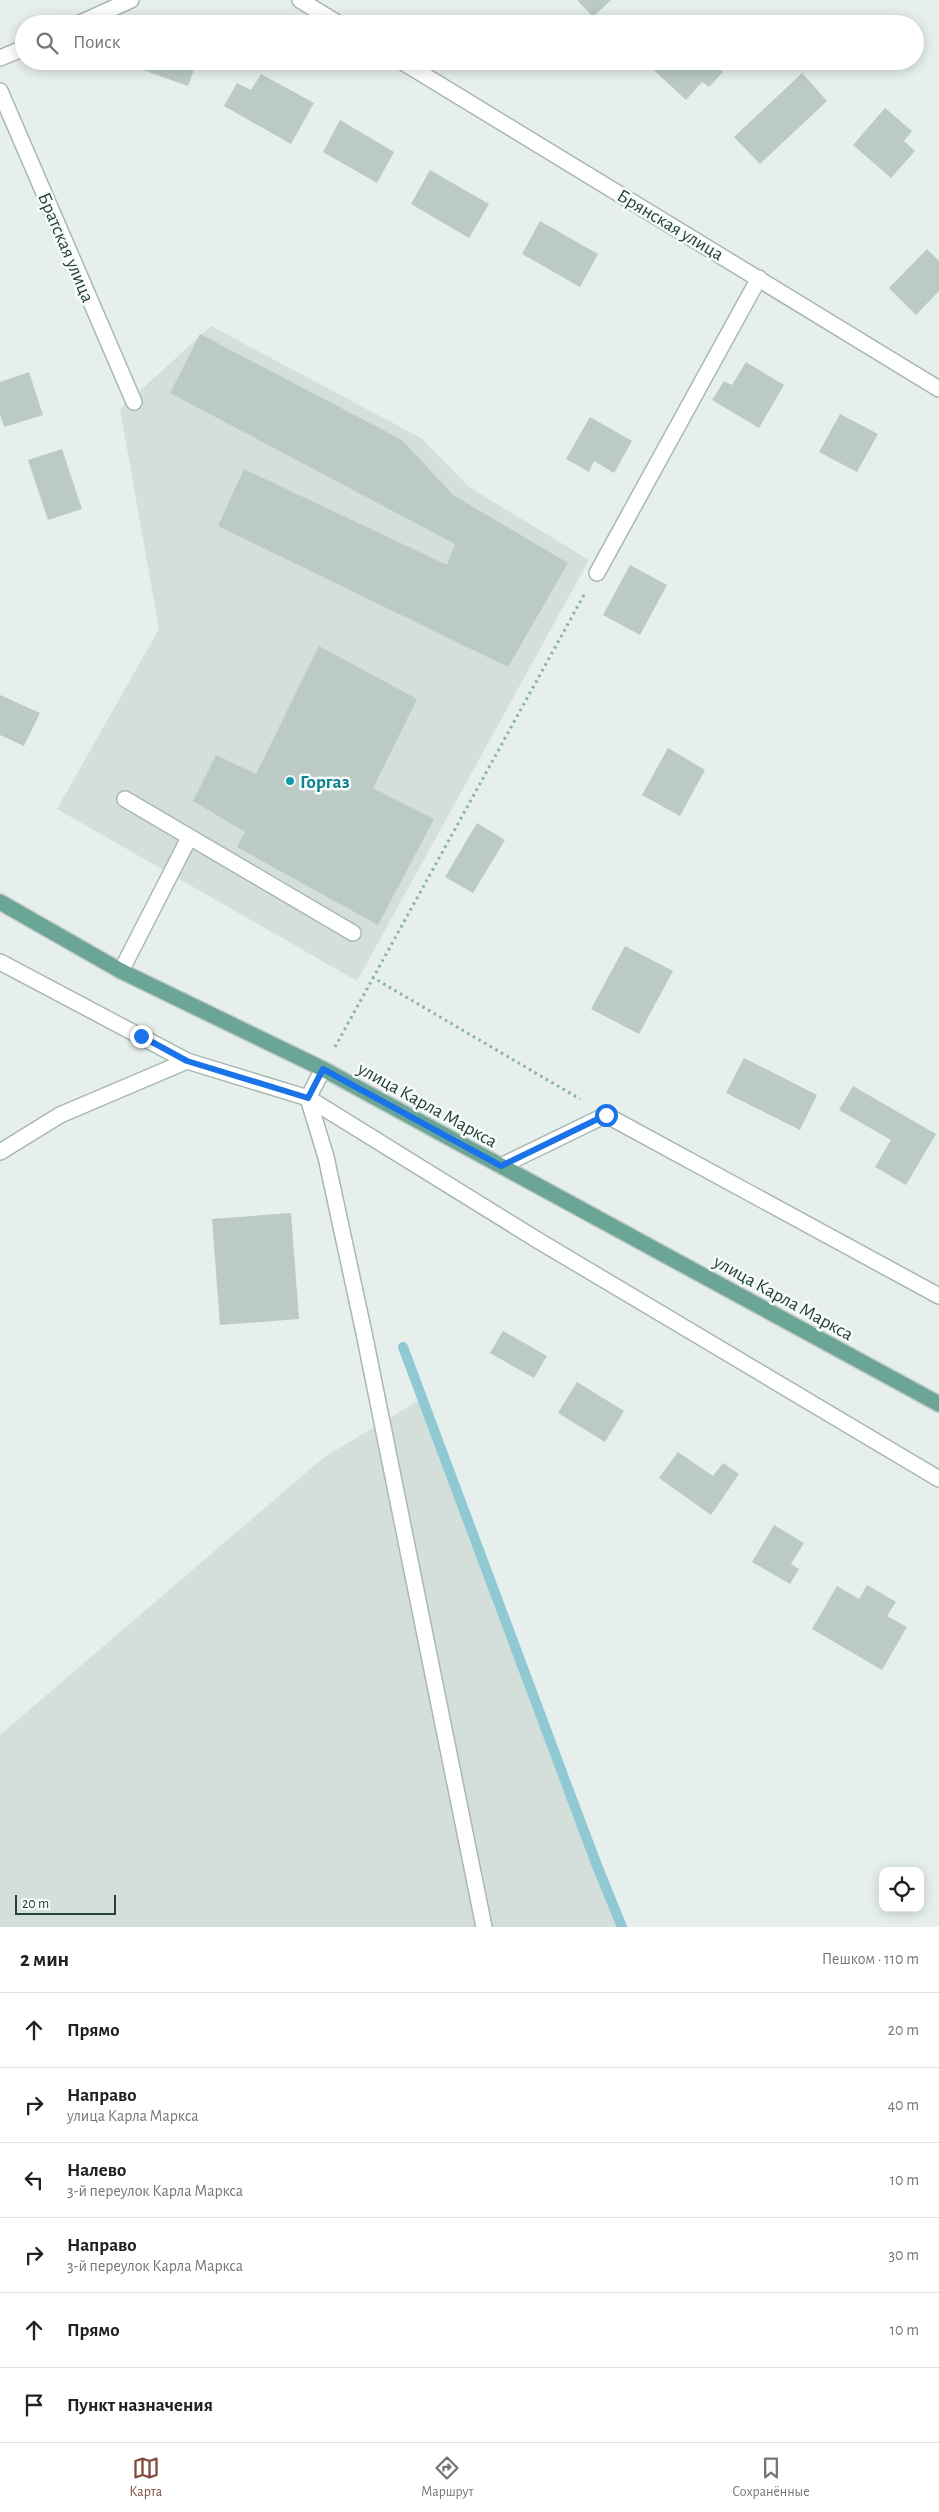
<!DOCTYPE html>
<html lang="ru">
<meta charset="utf-8">
<style>
body{margin:0;font-family:"Alegreya Sans",sans-serif;background:#f6f6f6;color:#222}
.controls{position:absolute;right:15px;bottom:15px;display:grid;overflow:hidden;border-radius:10px;box-shadow:0 2px 12px #0003}
.controls button{width:45px;height:45px;display:grid;place-items:center;padding:0;border:0;border-bottom:1px solid #e0e0e0;background:#fff;color:#222;font:25px sans-serif}
.scale{position:absolute;left:15px;bottom:12px;width:101px;box-sizing:border-box;padding-left:5px;border:2px solid #24423a;border-top:0;font-size:14px;line-height:18px;white-space:nowrap;color:#24423a;-webkit-text-stroke:4px #f7fbf9;paint-order:stroke}
.stop{position:absolute;width:15px;height:15px;margin:-11px;border:4px solid #1a73e8;border-radius:50%;background:#fff}
.stop.end{background:#1a73e8;border-color:#fff;box-shadow:0 1px 5px #0008}
.list{margin:0;padding:0;list-style:none}
h2{display:flex;justify-content:space-between;align-items:center;height:65px;margin:0;padding:0 20px;font-size:21px}
h2 small{font-size:16px;font-weight:400;color:#767676}
.list li{display:grid;grid-template-columns:32px 1fr auto;gap:15px;align-items:center;box-sizing:border-box;height:75px;padding:0 20px;border-top:1px solid #e0e0e0}
.list b{display:block;font-size:19px;white-space:nowrap}
.list p{margin:0;font-size:16px;white-space:nowrap;color:#767676}
.list em{font-size:16px;font-style:normal;color:#767676}
.icon{flex:none;width:28px;height:28px;fill:none;stroke:currentColor;stroke-width:2;stroke-linecap:round;stroke-linejoin:round}
.map{position:relative;flex:none;width:939px;height:1927px;overflow:hidden}
.search{position:absolute;background:#fff;box-shadow:0 2px 12px #0003;left:15px;right:15px;top:15px;height:55px;display:flex;align-items:center;gap:12px;box-sizing:border-box;padding:0 18px;border-radius:28px;color:#767676;font-size:19px}
.sheet{height:515px;background:#fff}
nav{display:flex;justify-content:space-around;align-items:center;box-sizing:border-box;height:70px;border-top:1px solid #e0e0e0;background:#fff;font-size:14px;color:#767676}
nav a{display:grid;justify-items:center;gap:2px}
nav .on{color:#804e3d}
.map>svg:first-child{display:block}
.built{fill:#d4dfda}
.lines{fill:none;stroke-linecap:round;stroke-linejoin:round}
.stream{stroke:#8ec9d4;stroke-width:10}
.building{fill:#bbcac4}
.minor-casing{stroke:#a8b8b2;stroke-width:18}
.major-casing{stroke:#c2cac8;stroke-width:18}
.path{stroke:#86b3a5;stroke-width:3;stroke-dasharray:2.5 4;stroke-linecap:butt}
.minor{stroke:#fff;stroke-width:15}
.major{stroke:#6aa596;stroke-width:15}
.route{stroke:#1a73e8;stroke-width:6}
.culture-dot{fill:#0f9aa8;stroke:#f7fbf9;stroke-width:2}
.labels{text-anchor:middle;stroke-width:5;stroke-linejoin:round;paint-order:stroke}
.street-label{font-size:19px;fill:#24423a;stroke:#f7fbf9}
.culture-label{font-size:19px;font-weight:bold;fill:#0d838f;stroke:#f7fbf9;text-anchor:start}
</style>
<div class="map">
<svg width="939" height="1927" viewBox="0 0 939 1927">
<rect width="100%" height="100%" fill="#e6efeb"/>
<path class="built" d="M211 326 421 438 469 487 589 560 357 981 57 809 159 629 120 409Z
M421 1399 627 1927H0V1735L323 1458Z"/>
<g class="lines">
<path class="stream" d="M403 1347 597 1866 622 1927"/>
</g>
<path class="building" d="M577 0H611L593 17Z
M143 61H197L188 86 140 69Z
M644 61H711L723 72 709 87 702 82 686 100Z
M802 73 827 101 760 164 734 137Z
M261 74 314 103 291 144 224 106 237 83 251 90Z
M885 108 912 131 904 141 915 151 891 178 853 145Z
M340 120 394 152 377 183 323 152Z
M430 170 489 204 469 238 411 204Z
M540 221 598 254 580 287 522 254Z
M927 249 939 261V291L916 315 889 288Z
M200 334 402 440 453 495 568 563 508 667 218 526 244 469 447 565 455 544 170 393Z
M746 362 784 385 759 428 712 400 724 381 732 385Z
M29 372 43 415 4 427 0 414V382Z
M840 414 878 434 857 472 819 452Z
M590 417 632 441 614 473 594 461 589 472 566 459Z
M62 449 82 509 48 520 28 460Z
M630 565 667 585 640 635 603 615Z
M319 646 417 699 373 788 434 819 378 925 237 847 245 832 193 801 216 755 256 774Z
M0 695 40 713 24 746 0 735Z
M668 748 705 770 680 816 642 795Z
M477 823 505 840 473 893 445 877Z
M625 946 673 971 639 1034 591 1009Z
M744 1058 817 1095 800 1130 726 1093Z
M853 1086 936 1134 906 1185 875 1167 891 1140 839 1110Z
M291 1213 299 1319 220 1325 212 1219Z
M503 1331 547 1356 534 1378 490 1353Z
M577 1382 624 1411 605 1442 558 1413Z
M678 1452 713 1476 723 1463 739 1474 711 1515 659 1478Z
M774 1525 804 1543 791 1564 799 1569 790 1584 752 1562Z
M867 1585 896 1602 887 1616 907 1627 882 1670 812 1629 837 1586 859 1599Z"/>
<g class="lines">
<defs>
<path id="minor" d="M300 0 339 24
M78 24 131 0
M0 58 24 48
M401 61 939 389
M0 91 134 402
M597 573 759 278
M125 799 353 933
M0 962 187 1061
M121 971 189 838
M308 1098 326 1157 364 1333 484 1927
M308 1098 539 1241 939 1479
M0 1152 60 1115 187 1061 308 1098 323 1069
M501 1166 606 1115 939 1296"/>
<path id="major" d="M0 902 121 971 323 1069 939 1404"/>
</defs>
<use href="#minor" class="minor-casing"/>
<use href="#major" class="major-casing"/>
<path class="path" d="M372 977 580 1099
M335 1047 585 593"/>
<use href="#minor" class="minor"/>
<use href="#major" class="major"/>
</g>
<g class="lines">
<path class="route" d="M141 1036 187 1061 308 1098 323 1069 501 1166 606 1115"/>
</g>
<circle class="culture-dot" cx="290" cy="781" r="5"/>
<g class="labels">
<g class="street-label">
<text transform="translate(671 224) rotate(31)" y="7">Брянская улица</text>
<text transform="translate(67 247) rotate(67)" y="7">Братская улица</text>
<text transform="translate(428 1104) rotate(29)" y="7">улица Карла Маркса</text>
<text transform="translate(784 1297) rotate(29)" y="7">улица Карла Маркса</text>
</g>
<g class="culture-label">
<text x="300" y="788">Горгаз</text>
</g>
</g>
</svg>
<div class="controls">
<button><svg class="icon" aria-label="locate" viewBox="0 0 24 24"><circle cx="12" cy="12" r="6"/><path d="M12 2v4M12 18v4M2 12h4M18 12h4"/></svg></button>
</div>
<div class="scale">20 m</div>
<div class="stop" style="left:606px;top:1115px"></div>
<div class="stop end" style="left:141px;top:1036px"></div>
<div class="search"><svg class="icon" aria-label="search" viewBox="0 0 24 24"><circle cx="10" cy="10" r="6"/><path d="M15 15l6 6"/></svg>Поиск</div>
</div>
<section class="sheet">
<h2>2 мин<small>Пешком · 110 m</small></h2>
<ul class="list">
<li><svg class="icon" aria-label="ahead" viewBox="0 0 24 24"><path d="M12 20V5M6 11l6-6 6 6"/></svg><div><b>Прямо</b></div><em>20 m</em></li>
<li><svg class="icon" aria-label="right" viewBox="0 0 24 24"><path d="M7 20v-9h11M14 6l5 5-5 5"/></svg><div><b>Направо</b><p>улица Карла Маркса</p></div><em>40 m</em></li>
<li><svg class="icon" aria-label="left" viewBox="0 0 24 24"><path d="M17 20v-9H6M10 6l-5 5 5 5"/></svg><div><b>Налево</b><p>3-й переулок Карла Маркса</p></div><em>10 m</em></li>
<li><svg class="icon" aria-label="right" viewBox="0 0 24 24"><path d="M7 20v-9h11M14 6l5 5-5 5"/></svg><div><b>Направо</b><p>3-й переулок Карла Маркса</p></div><em>30 m</em></li>
<li><svg class="icon" aria-label="ahead" viewBox="0 0 24 24"><path d="M12 20V5M6 11l6-6 6 6"/></svg><div><b>Прямо</b></div><em>10 m</em></li>
<li><svg class="icon" aria-label="arrive" viewBox="0 0 24 24"><path d="M6 21V4h12l-3 4 3 4H6"/></svg><div><b>Пункт назначения</b></div></li>
</ul>
</section>
<nav>
<a class="on"><svg class="icon" aria-label="map" viewBox="0 0 24 24"><path d="M3 6l6-2 6 2 6-2v14l-6 2-6-2-6 2zM9 4v14M15 6v14"/></svg>Карта</a>
<a><svg class="icon" aria-label="directions" viewBox="0 0 24 24"><path d="M12 3l9 9-9 9-9-9zM9 14v-3h6M13 9l2 2-2 2"/></svg>Маршрут</a>
<a><svg class="icon" aria-label="saved" viewBox="0 0 24 24"><path d="M7 4h10v16l-5-4-5 4z"/></svg>Сохранённые</a>
</nav>
